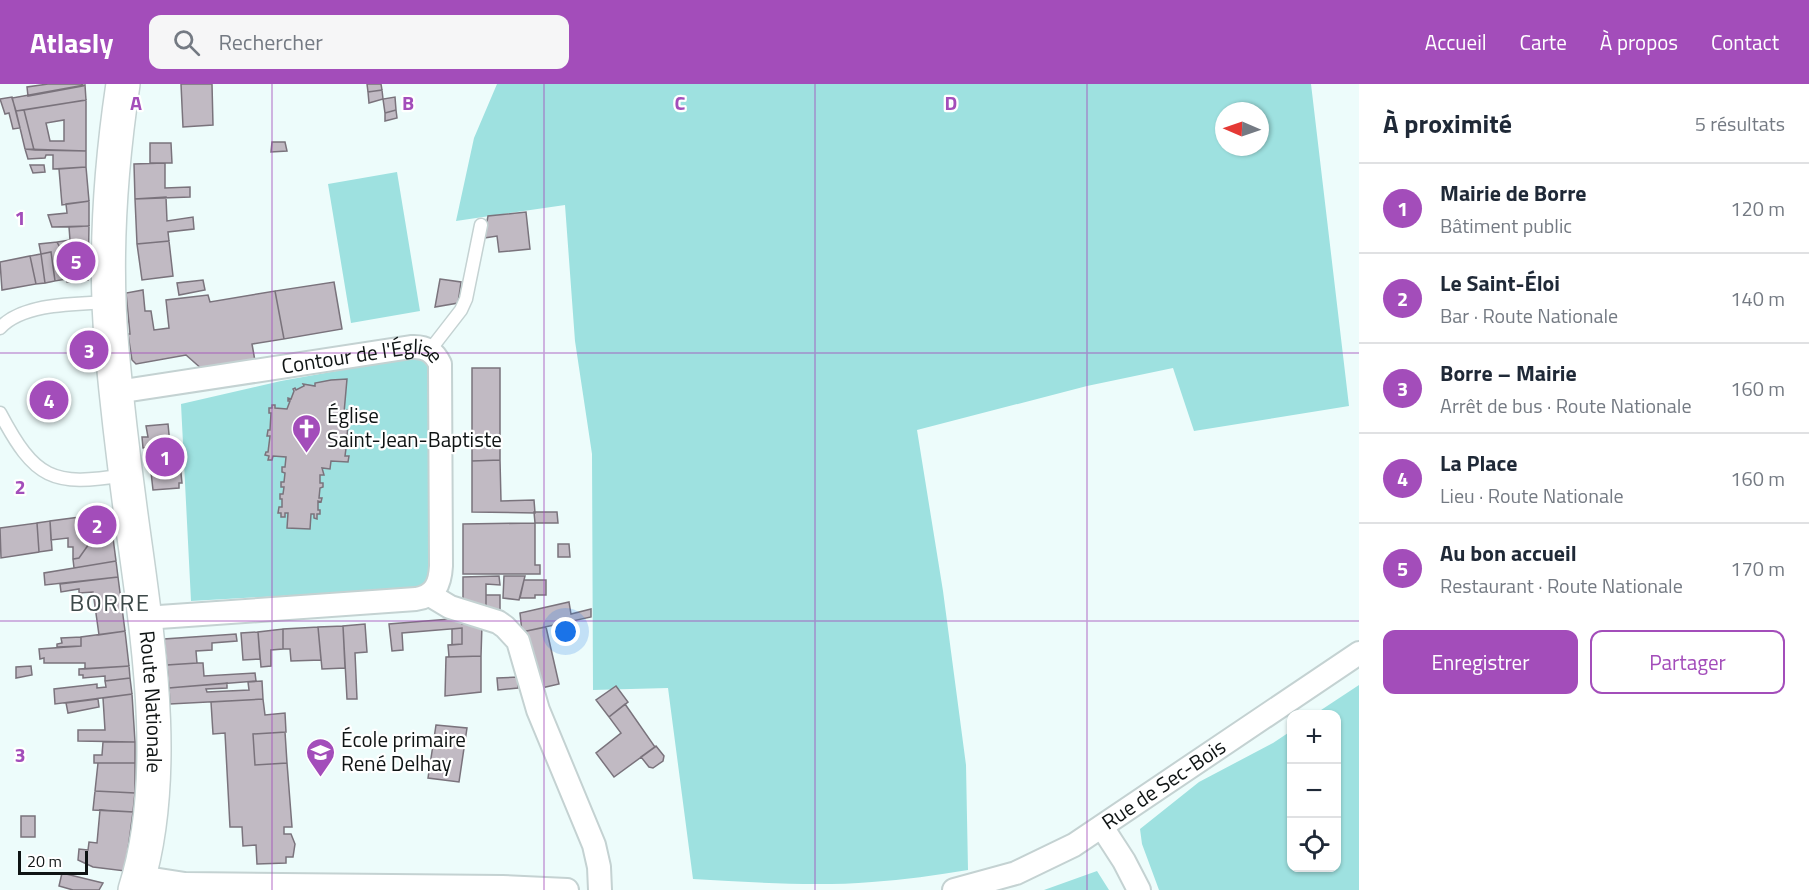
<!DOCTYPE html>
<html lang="fr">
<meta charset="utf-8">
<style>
body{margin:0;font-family:"Titillium Web",sans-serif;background:#f6f6f7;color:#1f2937}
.controls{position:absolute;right:18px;bottom:18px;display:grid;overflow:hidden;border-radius:12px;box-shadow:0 2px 4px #0004}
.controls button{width:54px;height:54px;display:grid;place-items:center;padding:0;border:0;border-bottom:2px solid #e0e1e3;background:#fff;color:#1f2937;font:30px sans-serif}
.compass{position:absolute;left:1215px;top:18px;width:54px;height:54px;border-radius:50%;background:#fff;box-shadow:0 2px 4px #0004;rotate:272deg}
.scale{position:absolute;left:18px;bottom:15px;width:70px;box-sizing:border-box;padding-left:6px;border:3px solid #0f1414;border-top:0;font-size:16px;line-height:21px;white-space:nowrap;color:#0f1414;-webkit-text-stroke:4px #fff;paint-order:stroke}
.you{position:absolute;left:566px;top:548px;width:21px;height:21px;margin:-15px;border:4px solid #fff;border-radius:50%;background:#1a73e8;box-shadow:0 0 0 9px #1a73e833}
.badge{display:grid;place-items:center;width:39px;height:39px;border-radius:50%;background:#a34dba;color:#fff;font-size:20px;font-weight:700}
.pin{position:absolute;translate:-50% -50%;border:3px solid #fff;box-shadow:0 2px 6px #0006}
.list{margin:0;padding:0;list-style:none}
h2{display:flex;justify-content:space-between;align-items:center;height:78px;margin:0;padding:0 24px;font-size:26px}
h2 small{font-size:20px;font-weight:400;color:#747a83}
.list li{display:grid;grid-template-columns:39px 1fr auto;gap:18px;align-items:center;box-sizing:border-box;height:90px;padding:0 24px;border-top:2px solid #e0e1e3}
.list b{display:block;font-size:22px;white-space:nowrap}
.list p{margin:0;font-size:20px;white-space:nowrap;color:#747a83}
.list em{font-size:20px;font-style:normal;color:#747a83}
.actions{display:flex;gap:12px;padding:18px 24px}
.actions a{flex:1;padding:14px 0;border:2px solid #a34dba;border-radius:12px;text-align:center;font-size:21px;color:#a34dba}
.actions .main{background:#a34dba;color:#fff}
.icon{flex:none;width:33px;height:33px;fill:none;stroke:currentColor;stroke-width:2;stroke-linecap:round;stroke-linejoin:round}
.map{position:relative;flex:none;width:1359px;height:806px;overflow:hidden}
header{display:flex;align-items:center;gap:36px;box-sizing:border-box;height:84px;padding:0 30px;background:#a34dba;color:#fff}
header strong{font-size:28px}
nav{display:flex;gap:33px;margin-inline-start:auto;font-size:21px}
.search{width:420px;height:54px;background:#f6f6f7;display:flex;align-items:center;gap:15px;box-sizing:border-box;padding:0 21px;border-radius:12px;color:#747a83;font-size:22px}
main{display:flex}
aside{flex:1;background:#fff}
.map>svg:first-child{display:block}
.green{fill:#9ee1e0;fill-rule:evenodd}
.building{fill:#c1bac3;stroke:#7a737c;stroke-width:1.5;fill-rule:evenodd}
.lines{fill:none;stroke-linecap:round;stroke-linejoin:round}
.lane-casing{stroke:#c4d2d2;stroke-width:15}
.street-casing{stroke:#c4d2d2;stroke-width:26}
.secondary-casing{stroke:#c4d2d2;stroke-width:36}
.lane{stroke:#fff;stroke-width:12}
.street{stroke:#fff;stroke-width:22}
.secondary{stroke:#fff;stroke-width:33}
.grid{fill:none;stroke:#a34dba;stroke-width:1.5;stroke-opacity:0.55}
.labels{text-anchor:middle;stroke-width:4.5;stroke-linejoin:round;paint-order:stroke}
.street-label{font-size:21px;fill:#0f1414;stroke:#fff}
.poi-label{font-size:21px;fill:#0f1414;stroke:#fff;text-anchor:start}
.quarter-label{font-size:24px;letter-spacing:1.5px;fill:#3d4949;stroke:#fff}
.grid-label{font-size:20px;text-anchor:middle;font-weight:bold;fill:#a34dba;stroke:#fff;stroke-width:4.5;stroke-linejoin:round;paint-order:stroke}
</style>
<header>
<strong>Atlasly</strong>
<div class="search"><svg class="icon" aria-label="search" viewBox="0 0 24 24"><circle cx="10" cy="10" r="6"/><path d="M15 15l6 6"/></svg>Rechercher</div>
<nav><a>Accueil</a><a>Carte</a><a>À propos</a><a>Contact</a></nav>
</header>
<main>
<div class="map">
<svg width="1359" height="806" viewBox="0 0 1359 806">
<rect width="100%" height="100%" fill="#edfcfb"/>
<path class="green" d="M497 0H1311L1349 322 1194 347 1173 284 1087 302 917 346 943 507 966 681 968 786C936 791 904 796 872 798 813 803 752 798 693 795L668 604 593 606 592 370 575 257 565 121 456 137 474 54ZM1224 27H1260V63H1224Z
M397 88 420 227 351 239 328 100Z
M419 272 425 276 429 284 432 491 427 499 419 504 191 517 181 320 281 297Z
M1359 601V806H1159L1142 760 1140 745 1199 698 1273 659 1291 647 1292 784H1336V630H1315Z
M1097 787 1109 806H1044Z"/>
<path class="building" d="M48 0H82L83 2 28 12 27 3Z
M181 0H212L213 41 183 43Z
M367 0H381L382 6 368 8Z
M85 1 86 16 16 27 12 14Z
M382 6 383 15 369 19 368 8Z
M12 13 20 44 13 45 9 29 5 30 0 15Z
M395 13 396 26 385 29 383 15Z
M86 16V67L34 66 24 26ZM64 36V57H50L46 39Z
M24 26 34 66 25 65 16 27Z
M396 26 397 34 385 37V29Z
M272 58H285L287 67 271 68Z
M150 59H171L172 79H150Z
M25 65 86 67V83L53 85V71H46L45 74 28 75Z
M165 79V104L190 103V113L135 115 134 80Z
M30 81H44L45 88 33 89Z
M86 83 89 117 62 121 59 85Z
M166 113 167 137 193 133 194 145 168 148 169 157 137 160 135 115Z
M89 117V142L52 143 48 131 67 129 66 120Z
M526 128 530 165 499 168 497 152 484 154 488 132Z
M89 142 88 196 67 198 63 169 57 158 70 156 69 143Z
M169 157 173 192 142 196 137 160Z
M57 158 63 169 67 195 55 197 51 168 41 170 39 160Z
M51 168 55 197 45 199 41 170Z
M41 170 45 199 36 200 30 172Z
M30 172 36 200 2 206 0 178Z
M440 195 461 198 458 219 435 223Z
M203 196 205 206 179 211 177 199Z
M334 198 342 245 284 255 275 207Z
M143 206 145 227H151L154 246 169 244 166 216 208 211 210 218 275 207 284 255 252 260 255 277 203 286 186 271 136 280 132 276 128 250H130L126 209Z
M73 257H82L83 269H74Z
M472 284H500V376L472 377Z
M347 295 344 329H347V326L352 329V332H349L347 352 350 353V357H347L345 372H349L348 378 331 377 330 385 322 384 324 391H320V399H323V403L320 404 319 414H322L321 418 318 417V426H320V430H317V435L314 434V430H311L310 445 287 444 288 429H285V433H281V429H278L279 423H282V415H280V410H283L284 403H281V398H284L285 389 282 388V383H285L286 373 273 372 272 376H268L269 372 265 371 266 368H268L270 352H267L268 346H270L271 329H269V324H272V321H275V324L287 325 290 317H288V314L291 315 294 307 293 305 295 304 296 306 304 302 303 300 315 302V299L331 296Z
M168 340 171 371 179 370 182 399H179V404L153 406 151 388 154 386 153 375H150L149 363 143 364 142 353H148L146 342Z
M500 376 501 417 534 416 535 429 472 428V377Z
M534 428H557L558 439H535Z
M110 429 113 454 91 457 79 474 73 475V463H68V454L51 456 50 437Z
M50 437 52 466 39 468 37 439Z
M37 439 39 468 1 474 0 444Z
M535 439V481H540V490H463V440Z
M113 454 116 477 74 484 73 475 79 474 91 457Z
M558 460H569L570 473H558Z
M116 477 118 493 45 501 44 489Z
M499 492 500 501 486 500V528L463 524V493Z
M504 492H525L519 516 503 514Z
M118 493 125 547 99 551 93 508 79 509V505L61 508 60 500Z
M524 496H546V511H535V514H520Z
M486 511H500V531L486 528Z
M569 518 571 530 591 525V533L522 548 520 529Z
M462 534V540H482L481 572 449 573 448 561 462 560V544L402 549 403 566 392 567 389 540Z
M365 540 367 568 355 569 357 615H347L343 542Z
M343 542 345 584 322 585 318 543Z
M318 543 321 576 291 577 290 565H283V545Z
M546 543 559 600 537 605 522 548Z
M462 544V560L452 561V545Z
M283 545V565L271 566V582L261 583 258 548Z
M125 547 129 582 85 585V579H44V574L40 575 39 565 81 562V553Z
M258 548 260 575 243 576 241 549Z
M236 550 237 557 212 559V566L196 567 197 579 167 581 164 555Z
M81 553V562L57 563V560L62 559 61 554Z
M481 572V608L445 612 446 573Z
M197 579H203L204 592 255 589 256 597 169 604 167 581Z
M31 582 32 591 16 594V583Z
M129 582 130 594 105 597V592L83 594V591H79V585Z
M518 593V604L498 606 497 594Z
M130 594 132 610 55 620 54 605 97 600V604L106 603 105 597Z
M262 597 263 615 170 620 169 604 227 599V604L206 605 207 608 249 606 248 598Z
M616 602 628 618 609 633 596 616Z
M132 610 135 658 78 657V646H105L103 614Z
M98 615 99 623 68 629 66 619Z
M263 615 265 631 285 629 286 648 253 650 255 681 287 679 292 743H284V750H291L295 760 293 773H286V779L257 780 256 761 243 762 242 743H230L225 649 213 650 211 618Z
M625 620 655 663 614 693 596 669 621 649 609 633Z
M436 641 467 644 459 698 428 694Z
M285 648 287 679 255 681 253 650Z
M103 658H135V679H94V671H102Z
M656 662 664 672 663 677 653 684 649 683 641 673Z
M98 679H135V709L95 707Z
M95 707 135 709 133 728 93 726Z
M100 726 133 728 125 787 93 783 78 776 79 765 88 766 89 758 97 759Z
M21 732H35V753H21Z
M62 789 103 799 99 806H73L59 802Z"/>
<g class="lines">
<defs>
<path id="lane" d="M0 244C23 219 76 220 108 218
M430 266 461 226 466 215 481 141
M0 329C35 395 52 403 125 391"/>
<g id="street">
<path id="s1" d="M117 308 411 263C425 262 434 267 440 280L441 482C440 500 435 512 416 515L145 534"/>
<path d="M430 511 450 523 498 538 505 543 518 557 538 626 594 761 599 783 600 806"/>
<path d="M1102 743 1124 777 1139 806"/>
<path d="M140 793 185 800 502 803 567 806"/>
<path id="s2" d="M954 806 1016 789 1074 761 1359 569"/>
</g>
<g id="secondary">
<path id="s3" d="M123 0C110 87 104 178 112 266 118 331 126 396 135 460 150 568 169 700 135 806"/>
</g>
</defs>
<use href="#lane" class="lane-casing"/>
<use href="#street" class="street-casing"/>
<use href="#secondary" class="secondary-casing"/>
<use href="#lane" class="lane"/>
<use href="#street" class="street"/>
<use href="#secondary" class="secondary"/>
</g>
<path class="grid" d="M272 0V806M544 0V806M815 0V806M1087 0V806M0 269H1359M0 537H1359"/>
<defs>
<symbol id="church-pin" viewBox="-11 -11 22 30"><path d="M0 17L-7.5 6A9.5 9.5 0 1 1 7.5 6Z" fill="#a34dba" stroke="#fff"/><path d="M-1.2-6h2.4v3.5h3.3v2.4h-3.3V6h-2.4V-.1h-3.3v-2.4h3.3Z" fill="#fff"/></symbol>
<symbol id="school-pin" viewBox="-11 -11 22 30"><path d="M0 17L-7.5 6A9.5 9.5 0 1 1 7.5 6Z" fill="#a34dba" stroke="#fff"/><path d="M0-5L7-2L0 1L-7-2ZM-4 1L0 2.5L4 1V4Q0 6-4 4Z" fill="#fff"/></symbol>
</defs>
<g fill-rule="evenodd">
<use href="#church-pin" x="290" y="328" width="33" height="45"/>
<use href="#school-pin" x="304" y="652" width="33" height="45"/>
</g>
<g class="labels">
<g class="street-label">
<text dy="7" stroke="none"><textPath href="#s1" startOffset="248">Contour de l'Église</textPath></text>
<text dy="7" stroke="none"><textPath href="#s3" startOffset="621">Route Nationale</textPath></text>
<text dy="7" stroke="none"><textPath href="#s2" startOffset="237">Rue de Sec-Bois</textPath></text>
</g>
<g class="poi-label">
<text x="327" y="339">Église<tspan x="327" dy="24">Saint-Jean-Baptiste</tspan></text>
<text x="341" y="663">École primaire<tspan x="341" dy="24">René Delhay</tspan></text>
</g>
<g class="quarter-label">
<text x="110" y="527">BORRE</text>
</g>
</g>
<g class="grid-label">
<text x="136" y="26">A</text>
<text x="408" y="26">B</text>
<text x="680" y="26">C</text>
<text x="951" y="26">D</text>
<text x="20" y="141">1</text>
<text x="20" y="410">2</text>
<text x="20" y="678">3</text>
</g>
</svg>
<div class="controls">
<button>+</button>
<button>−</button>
<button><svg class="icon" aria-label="locate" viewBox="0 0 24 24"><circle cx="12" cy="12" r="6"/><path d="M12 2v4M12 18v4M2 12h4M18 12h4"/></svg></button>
</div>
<svg class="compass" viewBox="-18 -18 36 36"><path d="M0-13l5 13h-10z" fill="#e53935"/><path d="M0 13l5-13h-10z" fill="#747a83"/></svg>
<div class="scale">20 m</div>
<div class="you"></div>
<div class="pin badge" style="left:165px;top:373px">1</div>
<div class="pin badge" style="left:97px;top:441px">2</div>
<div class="pin badge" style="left:89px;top:266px">3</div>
<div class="pin badge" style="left:49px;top:316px">4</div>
<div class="pin badge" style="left:76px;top:177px">5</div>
</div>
<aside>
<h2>À proximité<small>5 résultats</small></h2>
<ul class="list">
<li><span class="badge">1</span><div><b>Mairie de Borre</b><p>Bâtiment public</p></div><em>120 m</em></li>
<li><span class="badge">2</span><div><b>Le Saint-Éloi</b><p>Bar · Route Nationale</p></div><em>140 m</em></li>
<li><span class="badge">3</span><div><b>Borre – Mairie</b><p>Arrêt de bus · Route Nationale</p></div><em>160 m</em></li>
<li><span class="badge">4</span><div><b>La Place</b><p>Lieu · Route Nationale</p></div><em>160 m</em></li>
<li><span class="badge">5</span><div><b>Au bon accueil</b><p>Restaurant · Route Nationale</p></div><em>170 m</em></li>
</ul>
<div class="actions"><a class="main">Enregistrer</a><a>Partager</a></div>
</aside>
</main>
